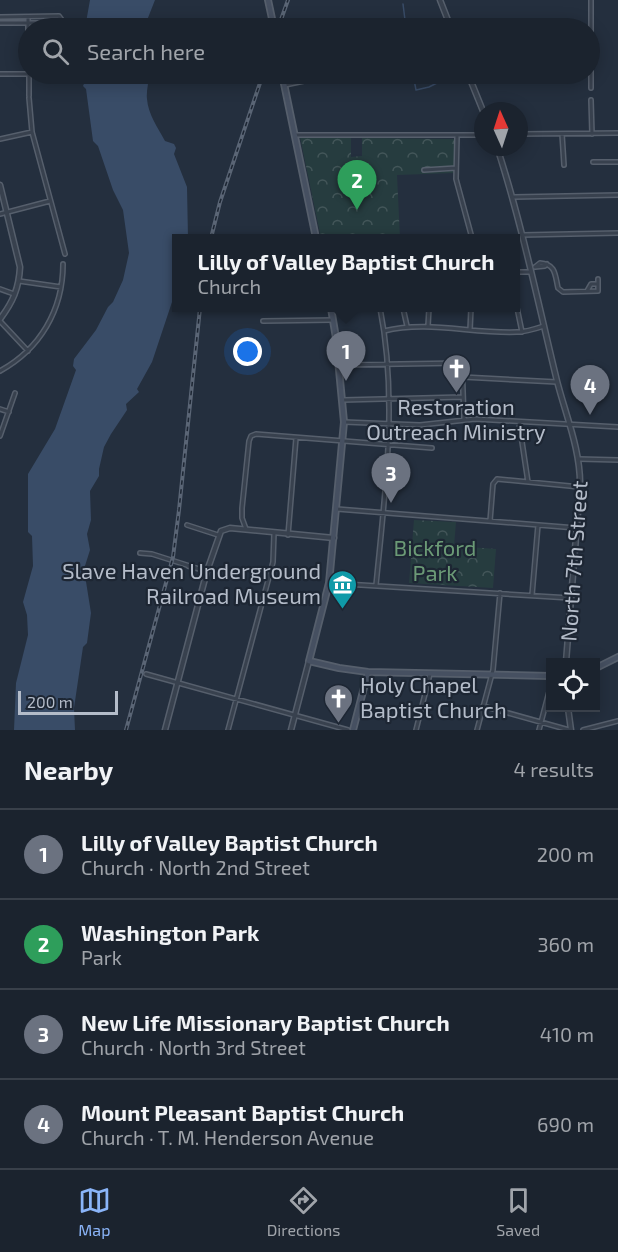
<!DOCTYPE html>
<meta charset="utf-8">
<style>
body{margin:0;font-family:"Exo 2",sans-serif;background:#282f3a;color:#f1f3f6}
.controls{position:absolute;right:18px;bottom:18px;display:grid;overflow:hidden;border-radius:0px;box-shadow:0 3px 15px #0003}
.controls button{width:54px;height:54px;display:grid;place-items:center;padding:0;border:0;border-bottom:2px solid #39404a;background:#1b232e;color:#f1f3f6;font:30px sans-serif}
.compass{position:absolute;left:474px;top:102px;width:54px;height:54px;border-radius:50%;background:#1b232e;box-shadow:0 3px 15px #0003;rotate:357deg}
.scale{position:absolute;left:18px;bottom:15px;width:100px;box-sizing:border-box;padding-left:6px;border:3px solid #b4bcc9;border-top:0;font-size:16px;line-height:21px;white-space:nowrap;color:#b4bcc9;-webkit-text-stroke:4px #1d2633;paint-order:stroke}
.you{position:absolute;left:248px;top:352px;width:21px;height:21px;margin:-15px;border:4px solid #fff;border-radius:50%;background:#1a73e8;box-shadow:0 0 0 9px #1a73e833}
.badge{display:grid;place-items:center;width:39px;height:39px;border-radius:50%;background:#8ab4f8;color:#fff;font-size:20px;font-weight:700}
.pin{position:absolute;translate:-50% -50px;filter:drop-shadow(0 2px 3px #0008)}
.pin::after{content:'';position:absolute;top:32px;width:21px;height:18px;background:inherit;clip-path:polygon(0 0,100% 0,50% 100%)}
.popup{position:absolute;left:172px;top:234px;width:348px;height:78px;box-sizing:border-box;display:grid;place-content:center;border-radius:0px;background:#1b232e;filter:drop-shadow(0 2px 4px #0005);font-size:20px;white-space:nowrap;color:#a0a4aa}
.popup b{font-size:22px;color:#f1f3f6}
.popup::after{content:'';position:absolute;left:50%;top:100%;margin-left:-12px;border:12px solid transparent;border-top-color:#1b232e}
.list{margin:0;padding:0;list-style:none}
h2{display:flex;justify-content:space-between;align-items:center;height:78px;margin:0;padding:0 24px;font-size:26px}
h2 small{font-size:20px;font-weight:400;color:#a0a4aa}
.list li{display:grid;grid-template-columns:39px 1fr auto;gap:18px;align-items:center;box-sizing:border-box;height:90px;padding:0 24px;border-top:2px solid #39404a}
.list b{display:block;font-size:22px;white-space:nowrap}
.list p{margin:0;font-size:20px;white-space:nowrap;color:#a0a4aa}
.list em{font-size:20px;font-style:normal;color:#a0a4aa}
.icon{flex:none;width:33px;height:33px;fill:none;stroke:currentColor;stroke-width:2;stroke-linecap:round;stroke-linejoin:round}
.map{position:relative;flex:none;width:618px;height:730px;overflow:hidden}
.search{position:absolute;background:#1b232e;box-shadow:0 3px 15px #0003;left:18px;right:18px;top:18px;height:66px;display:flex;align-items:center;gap:15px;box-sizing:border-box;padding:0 21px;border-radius:33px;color:#a0a4aa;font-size:22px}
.sheet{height:438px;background:#1b232e}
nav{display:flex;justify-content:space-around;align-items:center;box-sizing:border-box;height:84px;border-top:2px solid #39404a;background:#1b232e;font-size:16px;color:#a0a4aa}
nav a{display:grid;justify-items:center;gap:3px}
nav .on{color:#8ab4f8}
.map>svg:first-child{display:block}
.forest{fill:url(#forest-crowns)}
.water{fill:#394c67}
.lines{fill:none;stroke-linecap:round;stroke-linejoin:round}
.stream{stroke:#394c67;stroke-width:1.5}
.minor-casing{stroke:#565f6c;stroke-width:6}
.tertiary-casing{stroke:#565f6c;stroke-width:7}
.secondary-casing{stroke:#565f6c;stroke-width:8}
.minor{stroke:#38414e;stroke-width:3}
.tertiary{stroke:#38414e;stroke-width:4}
.secondary{stroke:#465061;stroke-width:4.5}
.rail-casing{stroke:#5a6575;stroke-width:4}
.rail{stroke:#1d2633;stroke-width:1.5;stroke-dasharray:4.5;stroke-linecap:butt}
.labels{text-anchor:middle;stroke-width:4.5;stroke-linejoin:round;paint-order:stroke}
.poi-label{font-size:22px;fill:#b4bcc9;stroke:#1d2633}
.park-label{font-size:22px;fill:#6b9a76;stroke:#1d2633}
.street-label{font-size:22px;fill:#b4bcc9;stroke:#1d2633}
</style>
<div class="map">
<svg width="618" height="730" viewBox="0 0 618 730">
<defs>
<pattern id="forest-crowns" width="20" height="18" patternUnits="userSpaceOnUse" patternTransform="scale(1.5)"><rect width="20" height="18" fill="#263c3f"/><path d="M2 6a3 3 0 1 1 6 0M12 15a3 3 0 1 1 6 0" fill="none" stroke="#435659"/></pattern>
</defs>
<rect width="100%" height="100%" fill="#242f3e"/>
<path class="forest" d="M300 137 351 138V157L362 156V138L454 139V173L397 175 400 238H321Z
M414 520 456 522 454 546 496 549 493 588 409 583Z"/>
<path class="water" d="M90 0H155L144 28H85Z
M88 74H149C149 82 146 91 147 99 148 114 158 128 165 141L174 144 176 148 174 154 187 187 188 238H176V290L152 362 137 389 139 392 126 404 127 410 111 434 104 447 99 469V476L90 491 91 520 87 534 90 550 84 569 91 613 87 643 83 647 74 708 75 730H14L16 683 28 635 27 615 23 602 33 566 32 536 28 532V474L55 429 76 370 73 366 74 359 96 330 108 307 113 302 123 280 129 253 123 210 113 190 98 146 93 141 86 89 83 86Z"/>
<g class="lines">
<path class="stream" d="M403 4 406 28
M413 74 416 90 429 87 455 74"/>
<defs>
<path id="minor" d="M591 0V88
M0 17 59 16 62 20
M28 17V37
M0 23H59L62 20
M0 74H29
M285 85 318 78 368 75
M29 96V74
M29 98 32 132 65 254
M591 100 592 134
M519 134 618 133
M562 134 564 165
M295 135H483
M457 137 456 179 472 238
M0 139 32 132
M593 162H618
M424 170 456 168
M514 197 618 195
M0 214 50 201
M522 235 618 233
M535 267 540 263C556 264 555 275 558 288L563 292 598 291V279
M535 267 545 266 547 264
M516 272H531
M19 281 61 287
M0 289 14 294
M587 291 591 284H598
M516 303 522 332
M403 308 407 326
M0 321 28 351
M263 321 333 320
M428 326 429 308
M470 330 471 308
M384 331C428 320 472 334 517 332 526 332 535 329 544 326
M339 365 462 363 464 419
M0 371C40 349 63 310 63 264
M463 377 557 382
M343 400 463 397
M0 409 9 412
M344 422 420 425 475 419 618 427
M519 422 528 482
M0 436 15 393
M579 459 618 460
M337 509 576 528
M490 521 493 484 497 479 580 487
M187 525 218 535
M246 529 242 518V508L249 441 251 436 256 434 432 448
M288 535 296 438
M140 553 152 554 196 568
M188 566 207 571
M329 583 570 598
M376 585C385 493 398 399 380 308
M532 595 538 525
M146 674 348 730
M483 706 569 730
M228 730 273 562 274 533
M416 730 430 674
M477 730 493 670 500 593
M539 730 550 688
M583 730 618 721"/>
<path id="tertiary" d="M440 0 451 28
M468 74 483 111
M497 147C522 224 538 303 557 381 566 416 581 451 580 487L566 662
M0 185 20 267C19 288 13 302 0 319
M568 708 571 730
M165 730 207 571 221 531 230 528 334 538
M291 730 309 661"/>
<path id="secondary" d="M268 0 274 28
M282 74 316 238
M331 308 336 338 344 422 329 583 309 661 339 668 368 672 550 676
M596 668 618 657
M353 730 368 672"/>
</defs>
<use href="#minor" class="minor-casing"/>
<use href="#tertiary" class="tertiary-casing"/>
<use href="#secondary" class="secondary-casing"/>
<use href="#minor" class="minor"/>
<use href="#tertiary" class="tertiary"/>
<use href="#secondary" class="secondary"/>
<defs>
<path id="rail" d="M278 28 288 0
M211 238 220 202 263 74
M126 730 173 557 179 510 200 308"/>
</defs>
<use href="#rail" class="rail-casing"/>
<use href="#rail" class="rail"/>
</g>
<defs>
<symbol id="church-pin" viewBox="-11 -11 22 30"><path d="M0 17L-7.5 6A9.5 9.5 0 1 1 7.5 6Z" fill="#6b7280" stroke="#1d2633"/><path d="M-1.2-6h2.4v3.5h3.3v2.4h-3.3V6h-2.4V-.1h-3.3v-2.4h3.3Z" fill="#fff"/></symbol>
<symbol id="museum-pin" viewBox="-11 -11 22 30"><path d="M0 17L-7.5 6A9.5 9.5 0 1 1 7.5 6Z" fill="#0f9aa8" stroke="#1d2633"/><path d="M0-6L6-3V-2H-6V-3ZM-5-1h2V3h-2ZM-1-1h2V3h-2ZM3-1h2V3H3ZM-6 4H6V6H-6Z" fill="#fff"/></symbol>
</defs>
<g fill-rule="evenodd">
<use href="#church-pin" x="440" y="352" width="33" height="45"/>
<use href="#museum-pin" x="326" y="568" width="33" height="45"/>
<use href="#church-pin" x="322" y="682" width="33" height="45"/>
</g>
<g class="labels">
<g class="poi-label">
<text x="456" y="415">Restoration<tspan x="456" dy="25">Outreach Ministry</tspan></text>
<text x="321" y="579" text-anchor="end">Slave Haven Underground<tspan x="321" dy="25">Railroad Museum</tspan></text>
<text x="360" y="693" text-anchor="start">Holy Chapel<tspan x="360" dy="25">Baptist Church</tspan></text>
</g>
<g class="park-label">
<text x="435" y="556">Bickford<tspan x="435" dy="25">Park</tspan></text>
</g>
<g class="street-label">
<text transform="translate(574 561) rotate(-86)" y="8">North 7th Street</text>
</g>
</g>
</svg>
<div class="controls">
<button><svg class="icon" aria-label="locate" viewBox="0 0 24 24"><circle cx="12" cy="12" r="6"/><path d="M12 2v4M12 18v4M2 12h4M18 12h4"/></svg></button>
</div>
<svg class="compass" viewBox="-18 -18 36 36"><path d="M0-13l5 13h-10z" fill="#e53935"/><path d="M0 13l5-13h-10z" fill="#a0a4aa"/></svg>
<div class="scale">200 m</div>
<div class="you"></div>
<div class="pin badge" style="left:346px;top:381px;background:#6b7280">1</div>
<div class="popup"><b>Lilly of Valley Baptist Church</b>Church</div>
<div class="pin badge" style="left:357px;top:210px;background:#2e9e5b">2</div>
<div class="pin badge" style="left:391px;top:503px;background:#6b7280">3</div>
<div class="pin badge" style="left:590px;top:415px;background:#6b7280">4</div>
<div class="search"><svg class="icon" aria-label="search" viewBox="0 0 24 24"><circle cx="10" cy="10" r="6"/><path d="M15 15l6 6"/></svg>Search here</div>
</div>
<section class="sheet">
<h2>Nearby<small>4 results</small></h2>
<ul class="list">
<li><span class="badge" style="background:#6b7280">1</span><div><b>Lilly of Valley Baptist Church</b><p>Church · North 2nd Street</p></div><em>200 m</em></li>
<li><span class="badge" style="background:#2e9e5b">2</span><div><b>Washington Park</b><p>Park</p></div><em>360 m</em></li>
<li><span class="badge" style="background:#6b7280">3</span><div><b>New Life Missionary Baptist Church</b><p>Church · North 3rd Street</p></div><em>410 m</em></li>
<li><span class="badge" style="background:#6b7280">4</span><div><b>Mount Pleasant Baptist Church</b><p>Church · T. M. Henderson Avenue</p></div><em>690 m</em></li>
</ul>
</section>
<nav>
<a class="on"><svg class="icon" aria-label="map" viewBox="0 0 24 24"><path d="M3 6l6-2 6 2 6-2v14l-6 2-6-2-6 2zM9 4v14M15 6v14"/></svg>Map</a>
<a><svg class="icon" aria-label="directions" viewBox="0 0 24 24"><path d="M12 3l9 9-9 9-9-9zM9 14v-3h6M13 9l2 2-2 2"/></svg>Directions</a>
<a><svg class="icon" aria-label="saved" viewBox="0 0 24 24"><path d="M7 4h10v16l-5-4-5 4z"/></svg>Saved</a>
</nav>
